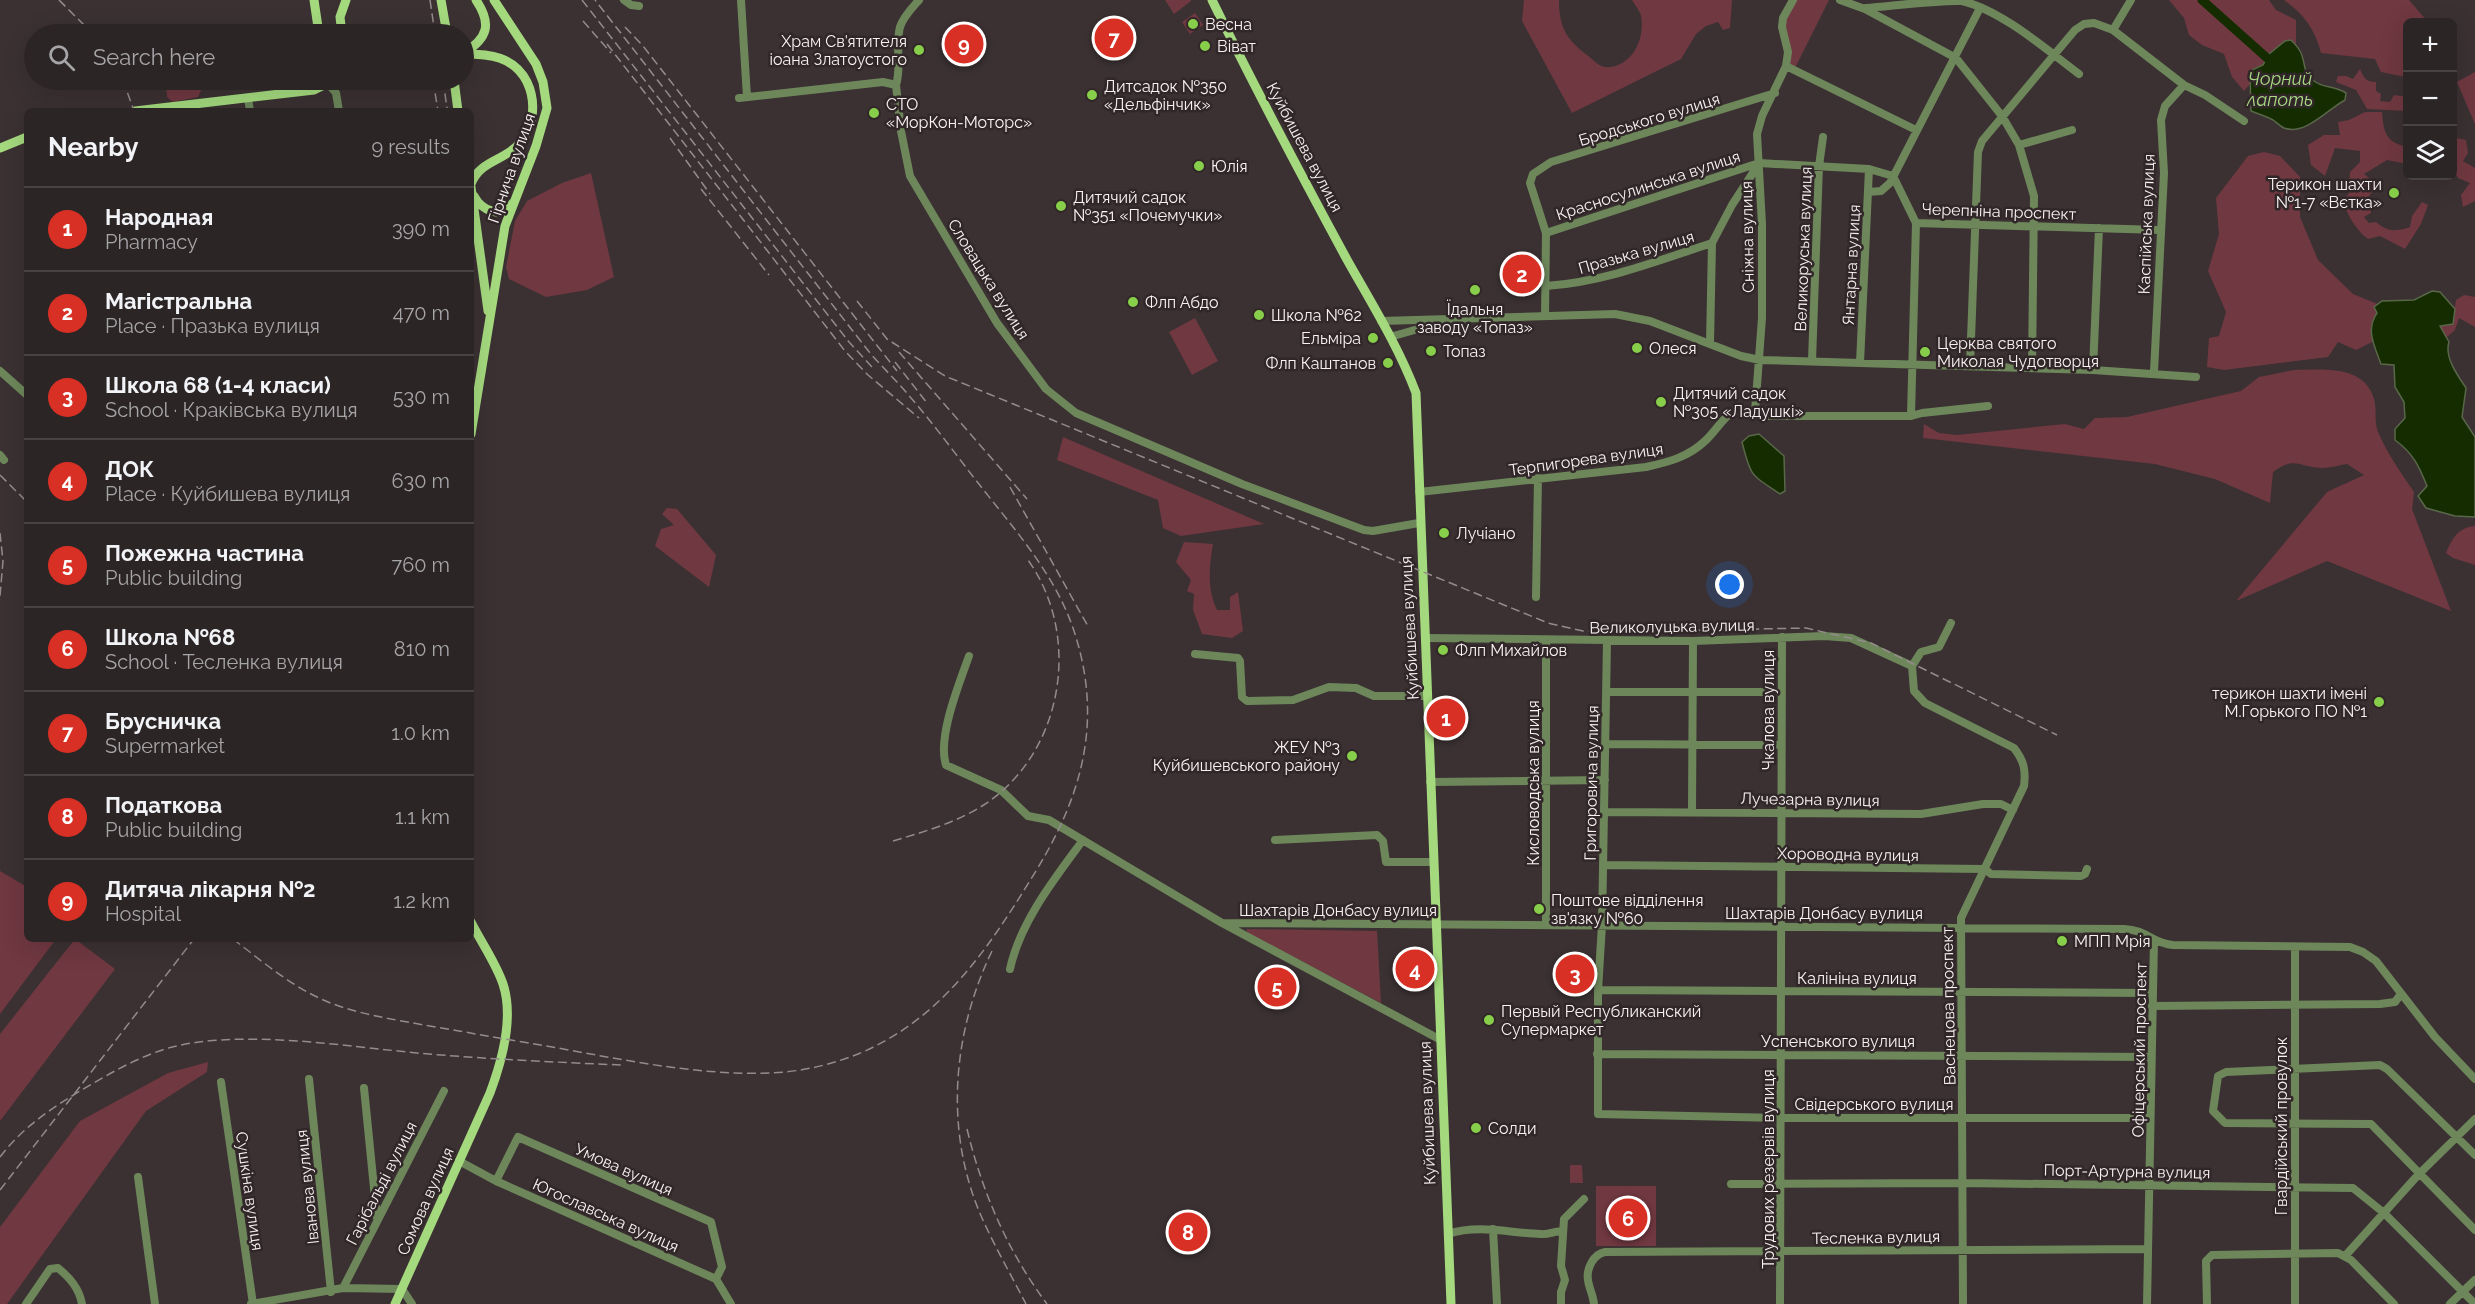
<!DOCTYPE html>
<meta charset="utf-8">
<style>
body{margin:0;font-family:Raleway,sans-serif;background:#342d2e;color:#f1f3f6}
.controls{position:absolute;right:18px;top:18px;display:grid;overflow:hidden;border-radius:9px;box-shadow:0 6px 24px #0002}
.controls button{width:54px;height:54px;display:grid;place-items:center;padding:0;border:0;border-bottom:2px solid #484243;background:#2c2526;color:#f1f3f6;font:30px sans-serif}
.you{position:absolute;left:1730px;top:585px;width:21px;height:21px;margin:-15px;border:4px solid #fff;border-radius:50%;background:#1a73e8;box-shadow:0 0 0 9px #1a73e833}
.badge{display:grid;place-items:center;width:39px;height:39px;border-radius:50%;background:#d93025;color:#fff;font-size:20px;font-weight:700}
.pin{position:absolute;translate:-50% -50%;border:3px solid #fff;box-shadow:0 2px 6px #0006}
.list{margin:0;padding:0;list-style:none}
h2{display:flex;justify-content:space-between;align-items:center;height:78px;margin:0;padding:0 24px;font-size:26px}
h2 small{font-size:20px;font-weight:400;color:#a6a5a7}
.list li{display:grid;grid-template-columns:39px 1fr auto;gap:18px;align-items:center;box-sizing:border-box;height:84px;padding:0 24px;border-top:2px solid #484243}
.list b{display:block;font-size:22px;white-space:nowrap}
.list p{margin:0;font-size:20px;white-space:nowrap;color:#a6a5a7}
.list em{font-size:20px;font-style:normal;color:#a6a5a7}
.icon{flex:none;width:33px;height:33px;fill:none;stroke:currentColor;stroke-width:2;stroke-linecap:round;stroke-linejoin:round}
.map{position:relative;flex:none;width:2475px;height:1304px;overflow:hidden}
.search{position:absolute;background:#2c2526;box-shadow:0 6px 24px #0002;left:24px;top:24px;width:450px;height:66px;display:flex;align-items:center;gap:15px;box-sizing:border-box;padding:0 21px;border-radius:33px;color:#a6a5a7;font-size:22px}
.panel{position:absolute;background:#2c2526;box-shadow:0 6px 24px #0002;left:24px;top:108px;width:450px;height:834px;border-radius:9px}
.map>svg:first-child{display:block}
.green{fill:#703841}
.water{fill:#142c00;stroke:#596749;stroke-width:1.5}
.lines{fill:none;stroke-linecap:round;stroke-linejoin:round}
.river{stroke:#142c00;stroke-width:9}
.minor{stroke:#6d875b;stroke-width:8}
.major{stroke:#a4d97e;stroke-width:9}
.rail{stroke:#948b8c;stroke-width:1.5;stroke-dasharray:9 4.5;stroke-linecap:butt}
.poi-dot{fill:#87cf4a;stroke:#312728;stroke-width:2}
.labels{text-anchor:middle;stroke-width:5;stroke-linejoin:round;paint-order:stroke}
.poi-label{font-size:16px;fill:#f9f2f3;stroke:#312728;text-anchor:start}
.street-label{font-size:16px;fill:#f9f2f3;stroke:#312728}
.water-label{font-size:18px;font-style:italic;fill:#a8da84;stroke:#312728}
</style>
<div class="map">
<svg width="2475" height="1304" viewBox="0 0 2475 1304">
<rect width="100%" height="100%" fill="#3b3132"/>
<path class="green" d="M1165 0H1191V1L1174 14Z
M1524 0H1559C1559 27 1566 39 1587 55 1595 61 1600 69 1611 67 1634 63 1645 38 1641 16 1640 11 1635 5 1632 0H1732L1730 28 1723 30 1718 22 1706 26 1696 34 1681 59 1572 113 1522 21Z
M1796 0H1829L1796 66H1790V50L1785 22Z
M2169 0H2269L2276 10 2296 20V45L2291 40C2279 43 2269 55 2263 65L2254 68 2250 84 2244 91 2232 77 2224 54 2202 45 2189 35 2184 18Z
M2284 0H2409L2428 22H2408V76L2406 77 2381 72 2375 59 2321 53C2315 29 2304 14 2284 0Z
M1195 13 1203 25 1190 34 1182 22Z
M2360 69C2364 78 2366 82 2376 82V91L2381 94 2380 101 2390 102 2394 95 2407 97V111L2367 109 2356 90 2336 82 2338 76H2346L2353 79Z
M2475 72V124L2457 82Z
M166 80H206L198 97 173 102 167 97Z
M2365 112H2382C2384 133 2385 142 2408 147L2407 164 2387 160 2364 174 2377 185 2369 196 2371 213 2364 217 2369 223 2376 222C2388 232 2395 232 2410 227L2412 216 2422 202 2428 205 2421 224 2405 249 2380 236 2368 239C2355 229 2349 217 2343 202L2349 193 2350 172 2360 162V151L2335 148 2325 176 2311 165 2308 145 2324 135H2340L2338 122 2349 120Z
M2452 137 2466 140 2468 153 2463 161 2475 168V201L2463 207 2461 195 2470 183 2458 178 2453 168Z
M2264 152 2280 156 2300 177V217L2318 260 2353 294 2380 305 2390 333 2356 350 2338 342 2328 357 2224 370 2207 367 2209 338 2219 336 2226 312 2208 271 2219 234 2216 198 2248 156Z
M591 173 614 277 587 290 546 297 509 279 506 267 515 221 527 201 562 183Z
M2464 295 2475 297V327L2459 318 2455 330 2447 337 2436 324 2447 302 2455 307 2456 300Z
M1195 318 1218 361 1192 375 1169 332Z
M2294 370C2322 370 2364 364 2374 399 2377 409 2374 422 2378 432 2387 453 2401 473 2414 492L2412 509 2451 611 2327 561 2236 601 2327 492 2364 475 2347 464C2339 465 2331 468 2323 468 2300 468 2295 455 2273 472L2270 503 2215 479 2155 464 1923 438 1924 424 1939 433 1957 435 2065 424 2084 429 2095 418 2127 417 2241 391 2259 377Z
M1063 437 1264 524 1181 536 1163 528 1158 500 1057 460Z
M667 508 677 509 716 555 709 587 655 546 661 529 674 525 662 514Z
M2475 526V565L2453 558 2446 553C2453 537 2458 528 2475 526Z
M1184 542 1213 544C1209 568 1207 588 1217 610H1230V597L1238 592 1243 631 1232 638 1202 634 1193 610 1194 594 1187 591 1191 580 1176 562Z
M0 871 27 887V939H56L0 1014Z
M1246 929 1377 931 1381 1003 1248 933Z
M75 939 115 969 0 1121V1034Z
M208 1062 207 1072 146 1111 7 1304H0V1227L80 1121 168 1073Z
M1570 1165H1582L1583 1183H1570Z
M1596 1186H1656V1246H1596Z"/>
<path class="water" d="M2291 40C2294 43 2298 47 2300 51 2306 62 2302 73 2314 81 2323 88 2335 86 2346 93L2345 100C2328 109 2305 136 2284 128 2280 126 2276 122 2273 120 2266 116 2258 114 2251 111L2250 71 2263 65 2269 54 2285 41Z
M2432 291 2440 292 2455 309 2453 324 2440 326 2449 342C2444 357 2458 376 2466 388L2462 417 2475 437V517L2455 516 2426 508 2418 496 2427 486C2419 466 2413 453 2395 440V429L2405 418 2404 402 2395 387 2394 365 2381 364C2375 347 2365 330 2377 313L2374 307 2382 301 2414 300Z
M1759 434 1784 456 1785 491 1780 494C1751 474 1751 478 1742 442L1749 436Z"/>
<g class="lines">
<path class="river" d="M2202 0 2276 66"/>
<path class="minor" d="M624 0 631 5 639 6
M741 0 747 97
M919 0C912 8 903 17 900 27 895 46 902 66 896 85L901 131 910 176 997 323 1046 389 1076 413 1242 484 1364 530 1373 531 1419 523
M1840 0 1865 9 1956 58 2002 116 2019 145 2034 196 2032 368
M1866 8C1892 6 1938 0 1962 1 2001 10 2047 50 2079 74
M2113 30 2131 0
M1786 66 1916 130
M322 86H330L336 93 339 111
M248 98 250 111
M739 98 883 82 896 85
M2019 145 2072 130
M1868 192 1881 191 1890 183 1980 8
M1546 233 1759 163 1869 169 1893 176 1916 223 2160 230
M1546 286C1604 282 1657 261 1712 243L1732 205 1758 165
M1545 316 1546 233 1530 183 1533 174 1551 162 1775 93
M1381 321 1615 314 1650 321 1741 356 1760 360 2093 370 2196 377
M1390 337 1439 323
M1710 344 1712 243
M1812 361 1819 166 1823 137
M1860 363 1869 169
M1970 366 1978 152 1982 141 2075 30 2084 24 2094 23 2113 30 2184 85 2205 95 2244 121
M2093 370 2099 228
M0 371 27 395
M2154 372 2164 173 2161 120 2165 106 2184 85
M1755 412 1762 318V224L1757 134 1762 116 1786 66 1788 52 1782 27 1783 18 1793 0
M1911 416 1916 223
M0 455 4 460
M1419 492 1646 467C1669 462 1688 457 1705 441 1716 431 1723 417 1735 410L1769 416H1911L1922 413 1988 406
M1536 597 1538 478
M1951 623 1939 647 1921 652 1912 666 1914 691 1925 703 2014 748C2024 761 2026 770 2024 786L1961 918 1963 1304
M1426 638 1693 641 1824 636 1851 638 1912 666
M1607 641 1602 925 1598 990V1114L1782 1118H2150
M1195 654 1238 658 1240 661 1242 697 1247 701 1293 700 1329 687 1356 688 1374 696H1428
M969 656C959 684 937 738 946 765L1001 790 1028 816 1049 820 1222 923 1439 1039
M1606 692H1781
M1605 744 1781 745
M1430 782 1605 780
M1692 811 1693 641
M1604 812 1921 814 1983 804H2001L2013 810
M1275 840 1377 835 1383 841 1386 862H1433
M1604 865 1985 869 1991 874 2081 876 2085 874 2087 869
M1222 923 2124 929C2147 930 2152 943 2173 945L2350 947 2363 952 2376 961 2435 1037 2475 1079
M1546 925V641
M2295 947V1304
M1010 969C1020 922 1055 878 1083 840
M1598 990 2152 993
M2152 1006 2380 1004 2395 1002 2401 994
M1597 1054 2151 1057
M309 1079 331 1292
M221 1082 253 1304
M364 1088 377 1218
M2475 1155 2387 1069 2380 1065 2226 1072 2218 1076 2213 1111 2225 1123 2371 1124 2475 1230
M459 1161 496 1181 716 1279 731 1304
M138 1177 155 1304
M496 1181 518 1137 711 1222 722 1267 716 1279
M1731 1184 1964 1183 2353 1188 2384 1213 2475 1304
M1493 1229 1497 1304
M1448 1234C1479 1224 1509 1233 1541 1234 1548 1235 1555 1231 1563 1231
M2346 1255 2418 1175 2475 1119
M343 1288 444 1091
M26 1304 50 1269 58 1268C70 1278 79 1288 82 1304
M251 1304 343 1288 402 1289 412 1304
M1561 1304V1292L1565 1280 1561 1266 1564 1219 1584 1199
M1594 1304C1593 1295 1589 1288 1588 1280 1586 1268 1594 1254 1605 1252L2148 1249
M1780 1304 1782 637
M2147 1304 2154 940
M2207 1304 2206 1261 2212 1255 2338 1253 2351 1260 2394 1304
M2450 1304 2475 1280"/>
<path class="major" d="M314 0 319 34
M441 0 447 34
M1212 0C1254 86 1299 171 1345 256 1370 301 1398 345 1416 393L1451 1304
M342 34 340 17 346 0
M464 53C488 38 492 24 476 0
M464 54C489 54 514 56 527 82 537 103 534 130 516 147 501 161 479 162 471 184
M454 80 458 111
M135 111 314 90 322 86 324 80
M0 148 27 137
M471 187 488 311
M474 196C482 211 501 219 513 203
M471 434 505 226 536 146 547 108 543 82 536 64 494 0
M395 1304 490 1093C502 1061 514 1017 503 984 496 963 481 942 471 922"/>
<path class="rail" d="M59 0 93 34
M430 0 435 34
M582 0 849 342 872 367
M583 21 611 53
M625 27 643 46 897 371
M607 44 845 351 868 375 919 418
M123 80 134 111
M433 80 438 111
M443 80 447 108
M670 138 710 194
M701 189 769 275
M857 301 887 339 945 376 1548 623 1583 631 1611 632 1806 628 1871 643 2057 735
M899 352 1027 499
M895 362 927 403
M0 475 27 502
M1010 487 1089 628
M0 533 3 561 0 596
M893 841C923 832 955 823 982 806 1063 755 1083 637 1028 560
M233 939C263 962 292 987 328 1002 358 1014 391 1019 424 1025 459 1031 493 1037 529 1043 607 1056 690 1076 770 1073 800 1072 830 1065 858 1054 940 1020 986 952 1031 879 1080 801 1104 726 1075 634 1058 580 1021 537 986 493 961 462 938 429 911 398 898 382 883 368 870 353L595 0
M992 951C952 1034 944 1132 982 1218 995 1247 1011 1275 1026 1304
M967 1129C982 1192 1008 1252 1047 1304
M0 1157C22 1128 49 1110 80 1091 107 1075 134 1059 165 1049 235 1028 344 1046 417 1053 485 1059 553 1062 621 1065
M0 1190 194 939"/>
</g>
<g class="poi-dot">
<circle cx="1193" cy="24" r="6"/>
<circle cx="1205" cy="46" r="6"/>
<circle cx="919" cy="50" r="6"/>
<circle cx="1092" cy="95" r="6"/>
<circle cx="874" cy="113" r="6"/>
<circle cx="1199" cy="166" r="6"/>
<circle cx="2394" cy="193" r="6"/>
<circle cx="1061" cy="206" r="6"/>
<circle cx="1475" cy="290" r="6"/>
<circle cx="1133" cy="302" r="6"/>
<circle cx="1259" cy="315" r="6"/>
<circle cx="1373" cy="338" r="6"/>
<circle cx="1637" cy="348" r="6"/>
<circle cx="1431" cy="351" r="6"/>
<circle cx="1925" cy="352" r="6"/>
<circle cx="1388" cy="363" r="6"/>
<circle cx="1661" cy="402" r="6"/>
<circle cx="1444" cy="533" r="6"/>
<circle cx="1443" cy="650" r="6"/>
<circle cx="2379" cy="702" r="6"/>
<circle cx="1352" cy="756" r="6"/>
<circle cx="1539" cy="909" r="6"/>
<circle cx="2062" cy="941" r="6"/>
<circle cx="1489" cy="1020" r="6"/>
<circle cx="1476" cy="1128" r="6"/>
</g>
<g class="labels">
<g class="poi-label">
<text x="1205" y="30">Весна</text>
<text x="907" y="47" text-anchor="end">Храм Св'ятителя<tspan x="907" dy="18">іоана Златоустого</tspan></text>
<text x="1217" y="52">Віват</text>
<text x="1104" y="92">Дитсадок №350<tspan x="1104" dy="18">«Дельфінчик»</tspan></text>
<text x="886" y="110">СТО<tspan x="886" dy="18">«МорКон-Моторс»</tspan></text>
<text x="1211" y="172">Юлія</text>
<text x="2382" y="190" text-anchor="end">Терикон шахти<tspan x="2382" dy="18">№1-7 «Вєтка»</tspan></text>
<text x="1073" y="203">Дитячий садок<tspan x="1073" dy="18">№351 «Почемучки»</tspan></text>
<text x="1145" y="308">Флп Абдо</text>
<text x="1475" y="315" text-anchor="middle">Їдальня<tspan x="1475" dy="18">заводу «Топаз»</tspan></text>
<text x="1271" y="321">Школа №62</text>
<text x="1361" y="344" text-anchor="end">Ельміра</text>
<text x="1937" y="349">Церква святого<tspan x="1937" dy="18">Миколая Чудотворця</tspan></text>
<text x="1649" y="354">Олеся</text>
<text x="1443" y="357">Топаз</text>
<text x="1376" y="369" text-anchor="end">Флп Каштанов</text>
<text x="1673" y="399">Дитячий садок<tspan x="1673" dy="18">№305 «Ладушкі»</tspan></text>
<text x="1456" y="539">Лучіано</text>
<text x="1455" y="656">Флп Михайлов</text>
<text x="2367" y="699" text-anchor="end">терикон шахти імені<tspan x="2367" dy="18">М.Горького ПО №1</tspan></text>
<text x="1340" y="753" text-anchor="end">ЖЕУ №3<tspan x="1340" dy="18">Куйбишевського району</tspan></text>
<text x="1551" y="906">Поштове відділення<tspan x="1551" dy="18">зв'язку №60</tspan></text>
<text x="2074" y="947">МПП Мрія</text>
<text x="1501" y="1017">Первый Республиканский<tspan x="1501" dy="18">Супермаркет</tspan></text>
<text x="1488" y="1134">Солди</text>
</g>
<g class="street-label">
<text transform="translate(1649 119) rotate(-17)" y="6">Бродського вулиця</text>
<text transform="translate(1305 147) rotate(62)" y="6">Куйбишева вулиця</text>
<text transform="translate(511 168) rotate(-71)" y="6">Гірнича вулиця</text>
<text transform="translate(1648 185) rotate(-18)" y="6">Красносулинська вулиця</text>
<text transform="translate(1999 211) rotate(2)" y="6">Черепніна проспект</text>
<text transform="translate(2146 224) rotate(-88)" y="6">Каспійська вулиця</text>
<text transform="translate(1747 237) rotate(-91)" y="6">Сніжна вулиця</text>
<text transform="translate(1803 249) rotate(-88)" y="6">Великоруська вулиця</text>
<text transform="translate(1636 252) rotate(-16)" y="6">Празька вулиця</text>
<text transform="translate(1851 265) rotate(-87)" y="6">Янтарна вулиця</text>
<text transform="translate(989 279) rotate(58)" y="6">Словацька вулиця</text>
<text transform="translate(1586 459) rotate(-8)" y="6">Терпигорева вулиця</text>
<text transform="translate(1672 626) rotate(-1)" y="6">Великолуцька вулиця</text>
<text transform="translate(1409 628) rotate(-93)" y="6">Куйбишева вулиця</text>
<text transform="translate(1768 710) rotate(-90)" y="6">Чкалова вулиця</text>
<text transform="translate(1533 783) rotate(-90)" y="6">Кисловодська вулиця</text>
<text transform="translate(1591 783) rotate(-89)" y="6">Григоровича вулиця</text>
<text transform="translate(1810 799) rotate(1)" y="6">Лучезарна вулиця</text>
<text transform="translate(1848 854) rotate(1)" y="6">Хороводна вулиця</text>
<text x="1338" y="916">Шахтарів Донбасу вулиця</text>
<text x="1824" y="919">Шахтарів Донбасу вулиця</text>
<text x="1857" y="984">Калініна вулиця</text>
<text transform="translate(1948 1006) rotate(-91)" y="6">Васнецова проспект</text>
<text x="1838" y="1047">Успенського вулиця</text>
<text transform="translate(2139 1050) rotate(-89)" y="6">Офіцерський проспект</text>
<text x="1874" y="1110">Свідерського вулиця</text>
<text transform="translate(1427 1113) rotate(-92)" y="6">Куйбишева вулиця</text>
<text transform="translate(2281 1126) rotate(-90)" y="6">Гвардійський провулок</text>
<text transform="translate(624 1169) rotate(24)" y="6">Умова вулиця</text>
<text transform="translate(1768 1169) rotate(-90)" y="6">Трудових резервів вулиця</text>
<text transform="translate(2127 1171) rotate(1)" y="6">Порт-Артурна вулиця</text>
<text transform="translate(381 1183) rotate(-63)" y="6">Гарібальді вулиця</text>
<text transform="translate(307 1187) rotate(-96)" y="6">Іванова вулиця</text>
<text transform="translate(250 1191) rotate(82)" y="6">Сушкіна вулиця</text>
<text transform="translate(425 1201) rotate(-66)" y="6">Сомова вулиця</text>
<text transform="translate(606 1215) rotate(24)" y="6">Югославська вулиця</text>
<text transform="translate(1876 1237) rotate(-1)" y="6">Тесленка вулиця</text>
</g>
<g class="water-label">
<text x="2280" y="85">Чорний<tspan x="2280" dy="21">лапоть</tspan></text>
</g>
</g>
</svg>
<div class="controls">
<button>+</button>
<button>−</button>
<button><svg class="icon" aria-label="layers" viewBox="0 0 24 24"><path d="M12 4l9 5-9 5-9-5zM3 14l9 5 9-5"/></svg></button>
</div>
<div class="you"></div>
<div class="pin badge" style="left:1446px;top:718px">1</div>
<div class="pin badge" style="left:1522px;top:274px">2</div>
<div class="pin badge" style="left:1575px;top:974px">3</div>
<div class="pin badge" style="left:1415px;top:969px">4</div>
<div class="pin badge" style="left:1277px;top:987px">5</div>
<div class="pin badge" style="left:1628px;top:1218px">6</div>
<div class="pin badge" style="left:1114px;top:38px">7</div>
<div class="pin badge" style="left:1188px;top:1232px">8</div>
<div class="pin badge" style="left:964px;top:44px">9</div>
<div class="search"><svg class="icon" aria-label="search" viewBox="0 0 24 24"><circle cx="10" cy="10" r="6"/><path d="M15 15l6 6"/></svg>Search here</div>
<section class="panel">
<h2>Nearby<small>9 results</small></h2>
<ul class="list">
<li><span class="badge">1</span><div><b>Народная</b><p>Pharmacy</p></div><em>390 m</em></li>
<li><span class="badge">2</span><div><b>Магістральна</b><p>Place · Празька вулиця</p></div><em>470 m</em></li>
<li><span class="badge">3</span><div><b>Школа 68 (1-4 класи)</b><p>School · Краківська вулиця</p></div><em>530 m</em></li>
<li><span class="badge">4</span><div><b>ДОК</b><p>Place · Куйбишева вулиця</p></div><em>630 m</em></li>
<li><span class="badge">5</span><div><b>Пожежна частина</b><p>Public building</p></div><em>760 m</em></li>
<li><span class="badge">6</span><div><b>Школа №68</b><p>School · Тесленка вулиця</p></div><em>810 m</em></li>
<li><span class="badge">7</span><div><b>Брусничка</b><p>Supermarket</p></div><em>1.0 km</em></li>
<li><span class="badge">8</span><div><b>Податкова</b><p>Public building</p></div><em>1.1 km</em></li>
<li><span class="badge">9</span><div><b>Дитяча лікарня №2</b><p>Hospital</p></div><em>1.2 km</em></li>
</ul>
</section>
</div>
